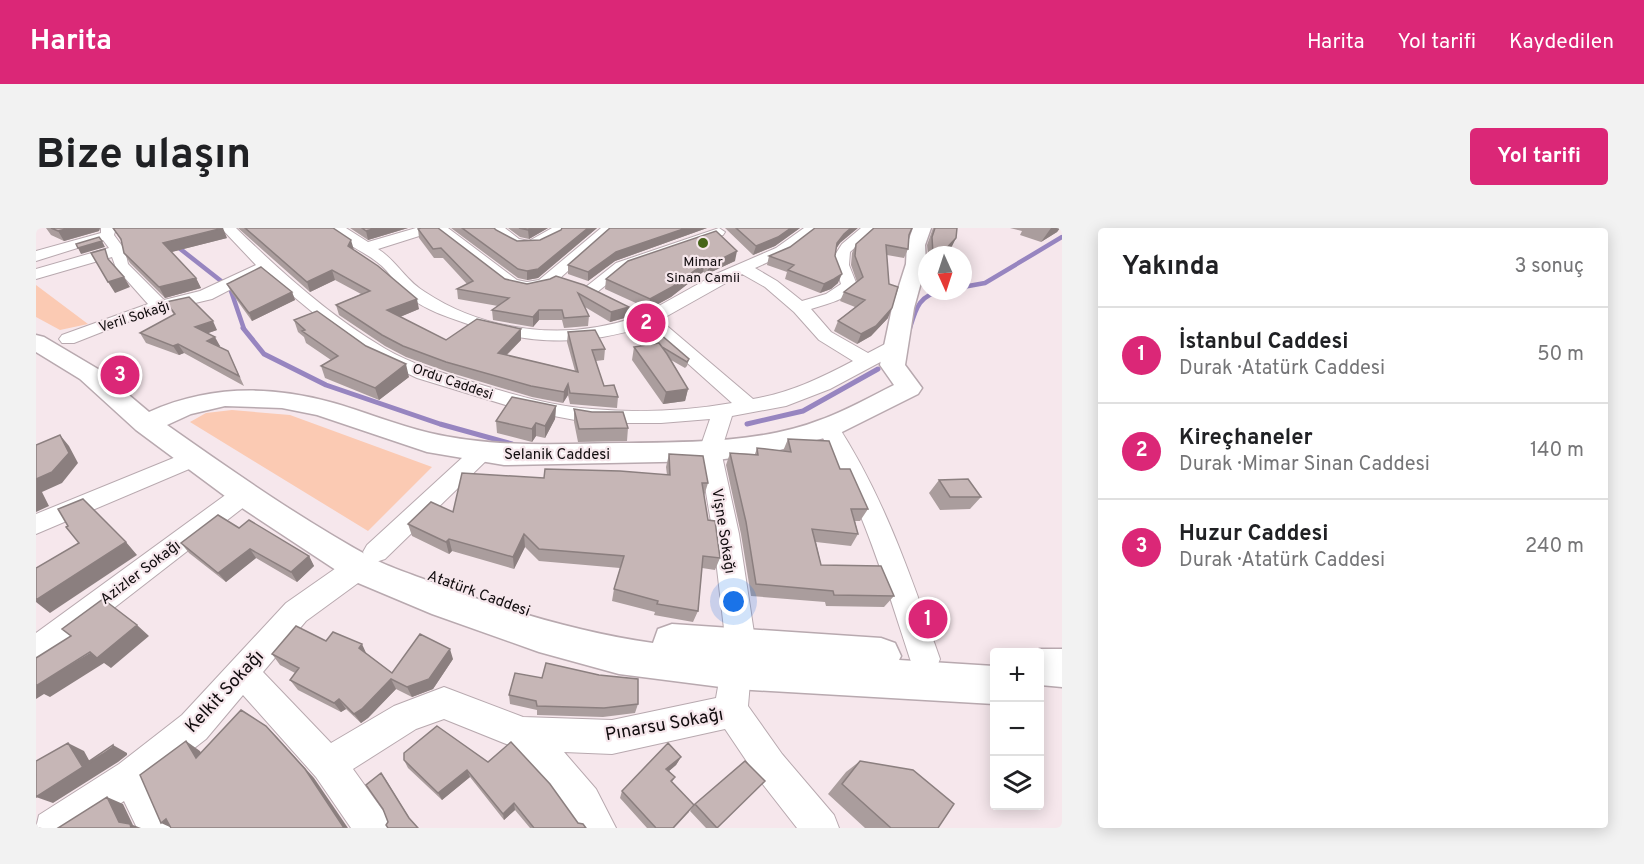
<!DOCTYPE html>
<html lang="tr">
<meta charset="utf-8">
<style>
body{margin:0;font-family:Overpass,sans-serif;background:#f2f2f2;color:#202124}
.controls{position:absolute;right:18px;bottom:18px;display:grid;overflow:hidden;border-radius:6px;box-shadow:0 3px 15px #0003}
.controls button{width:54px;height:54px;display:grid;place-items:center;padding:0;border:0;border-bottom:2px solid #e0e0e0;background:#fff;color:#202124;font:30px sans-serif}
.compass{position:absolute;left:882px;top:18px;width:54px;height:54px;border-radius:50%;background:#fff;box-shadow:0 3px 15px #0003;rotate:177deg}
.you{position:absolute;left:698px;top:374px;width:21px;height:21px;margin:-15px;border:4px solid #fff;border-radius:50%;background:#1a73e8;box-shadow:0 0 0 9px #1a73e833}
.badge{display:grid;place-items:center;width:39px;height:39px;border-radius:50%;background:#db2777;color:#fff;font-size:20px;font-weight:700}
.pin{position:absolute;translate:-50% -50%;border:3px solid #fff;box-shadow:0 2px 6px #0006}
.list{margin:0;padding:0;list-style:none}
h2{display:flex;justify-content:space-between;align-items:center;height:78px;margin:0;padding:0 24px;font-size:26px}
h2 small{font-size:20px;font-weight:400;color:#757577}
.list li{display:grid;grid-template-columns:39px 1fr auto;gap:18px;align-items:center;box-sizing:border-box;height:96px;padding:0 24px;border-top:2px solid #e0e0e0}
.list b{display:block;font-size:22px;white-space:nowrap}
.list p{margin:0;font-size:20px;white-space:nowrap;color:#757577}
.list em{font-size:20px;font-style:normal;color:#757577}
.icon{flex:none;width:33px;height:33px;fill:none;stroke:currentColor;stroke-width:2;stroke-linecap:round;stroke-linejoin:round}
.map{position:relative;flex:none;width:1026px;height:600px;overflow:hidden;border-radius:6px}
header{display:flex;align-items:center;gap:36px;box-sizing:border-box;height:84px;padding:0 30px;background:#db2777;color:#fff}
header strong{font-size:28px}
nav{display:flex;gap:33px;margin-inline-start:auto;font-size:21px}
.intro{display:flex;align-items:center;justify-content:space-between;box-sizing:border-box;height:144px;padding:0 36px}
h1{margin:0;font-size:42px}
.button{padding:15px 27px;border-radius:6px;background:#db2777;color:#fff;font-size:21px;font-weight:700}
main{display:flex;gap:36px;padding:0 36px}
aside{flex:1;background:#fff;border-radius:6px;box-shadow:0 3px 15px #0003}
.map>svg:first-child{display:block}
.green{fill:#fbcab3}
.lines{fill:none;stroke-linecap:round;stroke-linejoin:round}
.stream-far1{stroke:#9785c0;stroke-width:4.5}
.stream{stroke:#9785c0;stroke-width:5}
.street-casing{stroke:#b8a9af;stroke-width:2}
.secondary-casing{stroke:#b8a9af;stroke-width:3}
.street{fill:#fff;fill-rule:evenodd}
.secondary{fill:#fff;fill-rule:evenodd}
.wall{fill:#aa9d9d}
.shaded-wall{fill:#8b7f7f}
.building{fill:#c6b6b6;stroke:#8b7f7f;stroke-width:1.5}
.poi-dot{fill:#466519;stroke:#f6e7ec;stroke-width:2}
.labels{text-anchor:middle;stroke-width:4.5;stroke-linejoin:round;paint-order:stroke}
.far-poi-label{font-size:14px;fill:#110c0e;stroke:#f6e7ec}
.far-street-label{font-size:14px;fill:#110c0e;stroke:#f6e7ec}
.street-label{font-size:15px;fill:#110c0e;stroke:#f6e7ec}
.near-street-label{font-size:18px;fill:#110c0e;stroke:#f6e7ec}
</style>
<header>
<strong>Harita</strong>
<nav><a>Harita</a><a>Yol tarifi</a><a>Kaydedilen</a></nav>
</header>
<div class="intro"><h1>Bize ulaşın</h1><a class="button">Yol tarifi</a></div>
<main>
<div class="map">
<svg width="1026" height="600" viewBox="0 0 1026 600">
<rect width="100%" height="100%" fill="#f6e7ec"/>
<path class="green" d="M0 57 52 96 24 102 0 89Z
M196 182 254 187 396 239 332 303 154 194 170 185Z"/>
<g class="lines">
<path class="stream-far1" d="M138 16 194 60 208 101
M927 59 949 55 1026 9
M874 100C880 80 883 67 906 63"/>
<path class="stream" d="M207 100 228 126 290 157 404 196 476 216
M711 196 767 183 842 141"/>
<defs>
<path id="street" d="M65 0H80L78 7 89 22 92 36 128 72 164 63 220 37 185 0H200C245 44 294 88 348 120 375 136 406 145 436 154 475 166 515 178 556 181 601 185 651 183 696 175L610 98C547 119 488 117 426 94 409 88 391 82 376 71 362 61 355 44 341 34 326 22 305 15 293 0H310L332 14 380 0H412L481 52 491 54 503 52 565 0H580L514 59 491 64 470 59 399 3 342 21C360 32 370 53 389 64 449 104 530 113 597 90L591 85 594 81 600 80 612 84 680 46 740 20 768 0H784L750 26 719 40 741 53 766 73 790 66 805 56 797 30 806 16 825 0H841L814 24 813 37 821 57C809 73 793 75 775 81L795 104 832 125 851 115H865L867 119 865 123 794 161 750 178 696 188 685 223 703 306 720 418 716 428 708 431 711 432 715 442 712 478 746 526 798 587 803 600H761L722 550 689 501 576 526 528 524 560 561 580 600H543L516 562 475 518 408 491 380 501 317 541 350 587 355 600H315L280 549 207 467 170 511 116 553 138 600H101L88 573 48 600H0L3 587 83 536 146 487 250 375 313 331 323 328 330 330 327 324 331 317 439 218 447 215 455 218 458 223 455 228 349 331 340 334 333 332 336 339 333 347 270 393 227 444 295 515 358 478 408 459 487 489 576 492 680 470 685 442 689 432 697 429 690 418 677 306 663 223 674 191 625 195H555L486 182 381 150 335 128 298 102 228 44 176 71 109 87 38 115H26L23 111 26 107 112 76 80 40 76 29 0 51V41L73 20 67 12 0 33V23L65 5ZM706 46 729 59 758 84 783 112 817 133C785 150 753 165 717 171L624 92Z
M454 0H469L483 11 493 13 516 0H532C510 27 475 28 454 0Z
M683 0 689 4 687 7 590 41 560 65H548L546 62 580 35Z
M792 193 800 195C848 268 875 349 904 431L900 441 889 445 878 441 874 431C848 351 825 272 781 200L784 195Z
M157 222 165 224 168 230 165 236 0 306V286Z
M208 257 217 260 220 266 217 272 11 432 0 436V405L199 260Z"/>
<path id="secondary" d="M877 0H895L889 17 890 36 878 80 869 137 886 160 882 166 802 206 792 209 732 225 674 233 468 237 391 224 281 187 246 180 189 178 155 186 131 197C198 244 266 292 338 331 355 340 375 346 393 353 465 381 541 404 617 415L622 401 636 396 845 410 859 415 865 428 863 432 958 438V476L700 461 583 446 503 424 396 386 315 352 197 274 100 202 44 151 0 124V107L8 109 62 141 113 184C171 158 233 157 294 174 327 183 360 197 394 205 458 220 522 216 587 215 650 214 726 215 784 192 809 183 834 169 858 157L844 137 856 80 870 36 871 17Z
M1004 421H1026V459L1004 457V424H994Z"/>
</defs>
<use href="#street" class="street-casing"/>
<use href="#secondary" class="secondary-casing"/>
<use href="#street" class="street"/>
<use href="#secondary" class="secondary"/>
</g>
<path class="wall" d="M10 0H64L63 3 28 13 15 7Z
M77 0 191 10 135 24 160 50 165 60 129 70 94 35 88 25 86 14Z
M202 0H297L318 22 383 81 364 89 410 112H485L471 127 539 143 531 114 532 104 569 121 568 132 560 133 568 158 582 169 581 180 534 176 532 167 527 175 496 169 412 144 370 129 349 118 303 87 300 77 325 66 299 52 274 64Z
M314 0H372L332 12Z
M415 0H458L460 2 481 13 504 12 525 2 526 0H561L502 50 491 52 482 50Z
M472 0H512L493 11 484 9Z
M574 0H671L579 33 552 53 532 46V37Z
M689 0H764L739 18 717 27Z
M897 0H921L920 10 916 18 908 27H892L891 17Z
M974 0H1024L1021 4 1005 14 984 7 986 3Z
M382 1 469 51 491 56 514 51 592 89 574 94 549 79 553 88 552 98 528 100 526 92H503L497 99 457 92 456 82 462 78 422 71 421 61 431 56 407 30H398L383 10Z
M873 7 872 21 868 30 851 27 852 90 835 108 821 116 798 103 802 93 819 79 804 73 808 64 821 54 815 37 816 25 820 16Z
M804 15 800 20 799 28 802 55 795 61 784 65 749 51 751 44 731 37 733 28 754 19Z
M592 33H699L671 46 667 44 635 69 613 81 569 61 570 51Z
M191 56 256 64 259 72 216 93 195 64Z
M130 74 181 102 172 105 184 118 183 119 192 123 208 158 148 125 143 127 110 115 104 105 138 87Z
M258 92 373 149 343 172 289 150 285 138 295 132 270 115 268 109 262 104Z
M593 99 653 131 651 138 649 140 635 132 652 161 649 173 627 176 596 132 598 119 611 117 592 106Z
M520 178 519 191 509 210 500 208 496 214 461 205 460 193Z
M538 181 592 200 591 213 542 214 538 194Z
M752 211 804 241 832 281 824 293H819L822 306 815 318 780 314 785 337 858 368 848 379 790 378 789 374 715 368 705 306 690 237 694 225 719 226 721 220 747 223Z
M633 226 672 255 668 268 672 292 684 330 679 342 666 340 662 383 657 394 618 387 619 384 576 373 578 361 584 340 503 333 489 319 478 341 416 323 413 326 376 308 372 296 417 284 508 250 631 247 630 239Z
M903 252 945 269 934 281 904 282 893 265Z
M203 300 273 328 278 338 261 354 220 330 190 354 153 325 145 315Z
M290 413 331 426 356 445 417 431 397 461 376 469 360 461 332 490 325 495 310 481 305 484 262 462 254 452 259 445 244 437 236 426Z
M473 467 602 476 599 485 567 489 501 487V482L474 476Z
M645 529 640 537 633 543 639 549 636 554 653 584 638 600H611L584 570 586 563Z
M368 532 452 534 550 600H494L479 582 468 592 434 549 406 572 372 540Z
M824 533 902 600H829L792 566 810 544Z
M659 576 682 600H670L654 583Z"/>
<path class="shaded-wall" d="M34 0H64L63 3 28 13 22 3Z
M187 0 191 10 132 25 127 15Z
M340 0H372L332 12 330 3Z
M496 0H512L493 11 492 2Z
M552 0H561L502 50 491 52V43Z
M650 0H671L579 33 552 53V44L580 24Z
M755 0H764L739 18 717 27 720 18Z
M815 0H822L804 15 798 24 801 15 808 6Z
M1015 0H1024L1021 4 1005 14Z
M920 10 916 18 908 27H904Z
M315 12 318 22 312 18Z
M66 13 69 19 45 26 42 20Z
M701 23 699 33 671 46 673 37Z
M669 35 667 44 635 69 613 81 614 71Z
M296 42 299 52 274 64 271 54Z
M806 46 802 55 795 61 784 65 788 56Z
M88 49 94 59 79 65 72 54Z
M160 50 165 60 129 70 123 59Z
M256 64 259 72 216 93 213 85Z
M381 71 383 81 354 93 351 82Z
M593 79 592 89 574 94 575 84Z
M856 80 852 90 835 108 821 116 825 106Z
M503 82V92L497 99V89Z
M177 93 181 102 164 108 159 99Z
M485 101V112L462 135V125Z
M179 109 184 118 176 122 171 113Z
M142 116 148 125 143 127 137 118Z
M370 136 373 149 343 172 339 160Z
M532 156V167L527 175 528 164Z
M652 161 649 173 627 176 630 164Z
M520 178 519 191 509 210V198Z
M500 195V208L496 214V201Z
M24 207 33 218 42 235 26 255 6 264 13 278 0 284V251Z
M488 306 489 319 478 341 477 329Z
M413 311 416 323 413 326 410 314Z
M90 314 101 327 14 385 0 374V372Z
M214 321 220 330 190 354 182 345Z
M273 328 278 338 261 354 255 344Z
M101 397 113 408 75 440 68 435 14 469 8 466 0 471V457Z
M326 416 331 427 323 420Z
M414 421 417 431 397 461 376 469 371 459Z
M355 451 360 461 332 490 325 495 318 486Z
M303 471 310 481 305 484 298 475Z
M230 498 241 509 278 550 312 600H308Z
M150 513 164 523 174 539 160 530Z
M32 515 48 523 54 534 77 517 91 525V527L82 534 17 575 0 569 46 538Z
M645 529 640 537 626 549 630 541Z
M431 542 434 549 406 572 402 565Z
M345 545 350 552 377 596 373 590Z
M71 569 87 576 97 597 105 600H95L83 594Z
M478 575 479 582 468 592 467 586Z
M130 591 136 600 125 595Z"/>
<path class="building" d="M15 0H34L22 3Z
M77 0H187L127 15 160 50 123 59 88 25 85 11Z
M209 0H297L315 12 312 18 342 38 381 71 351 82 410 112 441 91 485 101 462 125 542 144 532 104 559 102 569 121 556 122 568 158 578 157 582 169 534 165 532 156 528 164 495 158 410 134 367 118 346 107 300 77 334 63 296 42 271 54Z
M326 0H340L330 3Z
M385 0H402L469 51 491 56 514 51 520 48 548 57 593 79 575 84 542 65 553 88 528 90 526 82H503L497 89 456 82 473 70 421 61 437 53 405 20 397 21 382 1Z
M426 0H458L460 2 481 13 504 12 525 2 526 0H552L502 41 491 43 482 41Z
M483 0H496L492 2Z
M574 0H650L580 24 552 44 532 37Z
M700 0H755L742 9 720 18Z
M779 0H815L808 6 801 15 799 28 806 46 798 51 788 56 752 42 758 37 733 28 754 19Z
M838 0H876L873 7 872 21 850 17 853 56 862 59 856 80 840 98 825 106 802 93 829 72 808 64 827 49 819 28 820 16Z
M899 0H921L920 10 904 27 897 26 896 9Z
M680 3 701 23 673 37 669 35 636 59 614 71 570 51 592 33Z
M63 9 66 13 42 20 40 16Z
M69 21 72 31 88 49 72 54 55 25Z
M225 39 256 64 213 85 191 56Z
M153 69 177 93 159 99 179 109 171 113 192 123 203 148 142 116 137 118 104 105 139 86 130 74Z
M281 83 330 118 370 136 339 160 285 138 302 128 266 103 269 102 258 92Z
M610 94 653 131 651 134 626 119 623 115H620L593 99Z
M623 115 631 126 652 161 630 164 598 119Z
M476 169 520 178 509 198 500 195 496 201 460 193Z
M538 181 556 184H587L592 200 543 201Z
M24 207 33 225 16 244 0 251V217Z
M752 211 793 213 804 241H814L832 281H815L822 306 776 301 785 337 845 338 858 368 798 367 797 363 720 356 710 294 694 225 722 227 721 220 755 224Z
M633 226 667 228 672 255H666L672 292 679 293 684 330 667 328 662 383 621 376 622 373 578 361 588 328 503 321 488 306 477 329 413 311 410 314 372 296 395 274 417 284 426 245 508 250 509 241 584 243 634 247Z
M932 251 945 269H914L903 252Z
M47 271 90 314 0 372V340L43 315 30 299 32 298 22 281Z
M182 287 203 300 213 292 273 328 255 344 214 321 182 345 145 315Z
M67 371 101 397 61 430 54 424 0 458V430L35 408 26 401Z
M260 398 290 413 297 404 326 416 323 420 356 445 384 406 414 421 393 451 371 459 355 451 326 481 318 486 303 471 298 475 254 452 263 440 236 426Z
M510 435 563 447 602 451V476L568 480 501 478 500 473 473 467 479 445 506 450Z
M205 482 230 498 269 541 308 600H135L130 591 125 595 104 547 150 513 160 530Z
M401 498 452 534 475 514 514 556 542 595 547 596 550 600H498L478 575 467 586 431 542 402 565 368 532V525Z
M32 515 46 538 77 517V519L67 526 0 569V533Z
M632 515 645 529 630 541 639 549 635 553 658 577 637 600H620L586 563Z
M709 533 729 553 681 600 659 576Z
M824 533 877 542 918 576 902 600H855L806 556Z
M345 545 373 590 382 600H352L350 597 352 594 347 581 330 557Z
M71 569 83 594 94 596 95 600H22Z"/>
<circle class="poi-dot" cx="667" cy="15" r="6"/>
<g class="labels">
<g class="far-poi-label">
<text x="667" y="38">Mimar<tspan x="667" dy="16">Sinan Camii</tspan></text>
</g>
<g class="far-street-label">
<text transform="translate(98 88) rotate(-18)" y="5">Veril Sokağı</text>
<text transform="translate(417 153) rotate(19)" y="5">Ordu Caddesi</text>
</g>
<g class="street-label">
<text x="521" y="231">Selanik Caddesi</text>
<text transform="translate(688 303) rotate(81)" y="5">Vişne Sokağı</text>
<text transform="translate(104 344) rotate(-37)" y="5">Azizler Sokağı</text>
<text transform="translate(443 365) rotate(20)" y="5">Atatürk Caddesi</text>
</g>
<g class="near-street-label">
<text transform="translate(188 463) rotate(-47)" y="6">Kelkit Sokağı</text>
<text transform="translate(628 496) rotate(-10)" y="6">Pınarsu Sokağı</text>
</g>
</g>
</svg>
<div class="controls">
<button>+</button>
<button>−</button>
<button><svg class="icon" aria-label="layers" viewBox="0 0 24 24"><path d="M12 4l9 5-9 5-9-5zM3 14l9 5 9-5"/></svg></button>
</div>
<svg class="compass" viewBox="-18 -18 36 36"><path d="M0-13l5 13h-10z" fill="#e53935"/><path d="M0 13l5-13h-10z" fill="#757577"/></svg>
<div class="you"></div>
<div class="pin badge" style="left:892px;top:391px">1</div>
<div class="pin badge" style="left:610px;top:95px">2</div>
<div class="pin badge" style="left:84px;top:147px">3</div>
</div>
<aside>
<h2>Yakında<small>3 sonuç</small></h2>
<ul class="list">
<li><span class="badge">1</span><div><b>İstanbul Caddesi̇</b><p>Durak · Atatürk Caddesi</p></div><em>50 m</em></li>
<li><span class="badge">2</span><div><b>Kireçhaneler</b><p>Durak · Mimar Sinan Caddesi</p></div><em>140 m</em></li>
<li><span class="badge">3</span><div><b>Huzur Caddesi</b><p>Durak · Atatürk Caddesi</p></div><em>240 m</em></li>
</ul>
</aside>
</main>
